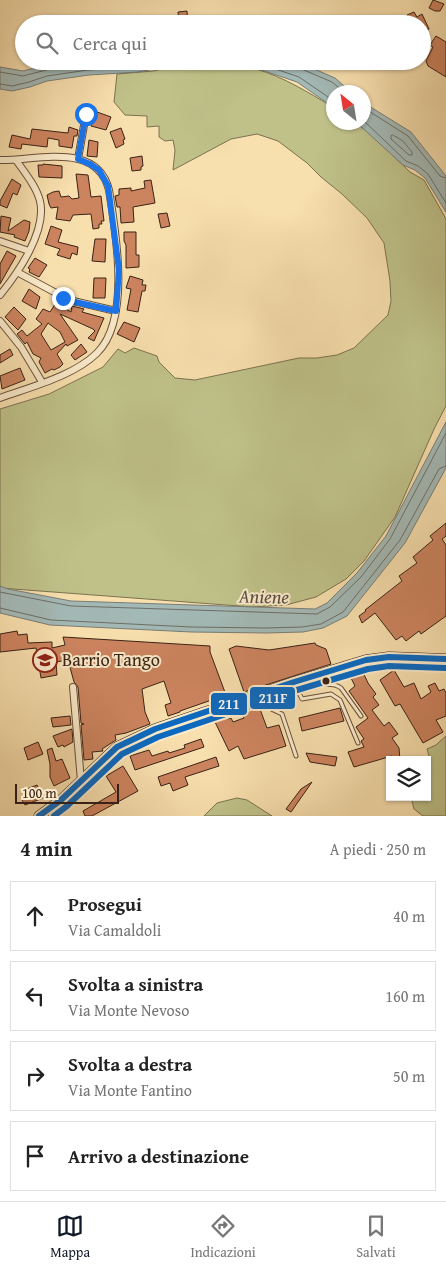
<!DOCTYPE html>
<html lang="it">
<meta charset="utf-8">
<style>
body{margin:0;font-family:"Gentium Book Plus",serif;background:#f2f2f2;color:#222}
.controls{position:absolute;right:15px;bottom:15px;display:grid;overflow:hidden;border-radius:0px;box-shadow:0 1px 4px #0004}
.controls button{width:45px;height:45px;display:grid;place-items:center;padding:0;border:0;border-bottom:1px solid #e0e0e0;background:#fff;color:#222;font:25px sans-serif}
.compass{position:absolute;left:326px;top:85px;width:45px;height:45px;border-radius:50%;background:#fff;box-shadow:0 1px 4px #0004;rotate:330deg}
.scale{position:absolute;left:15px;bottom:12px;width:104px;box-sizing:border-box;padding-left:5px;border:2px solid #3a2216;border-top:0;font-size:14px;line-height:18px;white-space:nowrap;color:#3a2216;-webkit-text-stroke:4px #faeaca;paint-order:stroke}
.stop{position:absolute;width:15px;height:15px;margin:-11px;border:4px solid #1a73e8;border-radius:50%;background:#fff}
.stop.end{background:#1a73e8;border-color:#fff;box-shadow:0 1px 5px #0008}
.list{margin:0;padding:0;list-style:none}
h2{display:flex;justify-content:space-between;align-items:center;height:65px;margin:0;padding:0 20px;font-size:21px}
h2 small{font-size:16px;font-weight:400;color:#767676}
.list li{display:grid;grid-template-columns:32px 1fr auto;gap:15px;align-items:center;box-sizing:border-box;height:70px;margin:0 10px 10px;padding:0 10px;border:1px solid #e0e0e0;border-radius:0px}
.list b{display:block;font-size:19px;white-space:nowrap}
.list p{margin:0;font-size:16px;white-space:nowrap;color:#767676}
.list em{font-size:16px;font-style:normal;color:#767676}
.icon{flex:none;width:28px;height:28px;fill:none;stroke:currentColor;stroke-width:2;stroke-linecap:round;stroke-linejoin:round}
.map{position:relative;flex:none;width:446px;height:816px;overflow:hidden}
.search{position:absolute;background:#fff;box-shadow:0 1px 4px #0004;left:15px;right:15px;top:15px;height:55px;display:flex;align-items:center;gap:12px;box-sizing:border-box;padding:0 18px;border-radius:28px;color:#767676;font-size:19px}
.sheet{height:385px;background:#fff}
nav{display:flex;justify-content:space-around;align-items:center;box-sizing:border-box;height:70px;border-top:1px solid #e0e0e0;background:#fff;font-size:14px;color:#767676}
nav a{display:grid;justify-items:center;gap:2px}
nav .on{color:#111827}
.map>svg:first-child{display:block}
.green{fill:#bfc189;stroke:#7c7250}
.water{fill:#a3b9b6;stroke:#797d76}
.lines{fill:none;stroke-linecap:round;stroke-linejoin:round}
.shore{stroke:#6e6e66;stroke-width:1}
.building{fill:#cc845f;stroke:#3a2216;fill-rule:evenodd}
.lane-casing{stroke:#6a513c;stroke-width:5}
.street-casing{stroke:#6a513c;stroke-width:8}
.secondary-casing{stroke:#3a2216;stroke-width:11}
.lane{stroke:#faeaca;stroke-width:3}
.street{stroke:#faeaca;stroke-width:6}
.secondary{stroke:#faeaca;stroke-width:9}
.bus-1-casing{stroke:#faeaca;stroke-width:10}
.bus-2-casing{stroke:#faeaca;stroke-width:10}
.bus-1{stroke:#0c69bf;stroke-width:6}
.bus-2{stroke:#0c69bf;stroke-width:6}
.route{stroke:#1a73e8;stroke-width:6}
.bus-dot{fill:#3a2216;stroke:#faeaca;stroke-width:2}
.labels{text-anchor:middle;stroke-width:4;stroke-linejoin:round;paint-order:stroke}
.poi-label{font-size:18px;fill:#3a2216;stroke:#faeaca;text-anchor:start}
.water-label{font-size:19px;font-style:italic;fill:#5a4f46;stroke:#faeaca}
.line-badge{stroke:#faeaca;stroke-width:2}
.badge-label{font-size:14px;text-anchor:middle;font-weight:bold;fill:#fff}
</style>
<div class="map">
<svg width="446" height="816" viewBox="0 0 446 816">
<rect width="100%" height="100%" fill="#f8dfae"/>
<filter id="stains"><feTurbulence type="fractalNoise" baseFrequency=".004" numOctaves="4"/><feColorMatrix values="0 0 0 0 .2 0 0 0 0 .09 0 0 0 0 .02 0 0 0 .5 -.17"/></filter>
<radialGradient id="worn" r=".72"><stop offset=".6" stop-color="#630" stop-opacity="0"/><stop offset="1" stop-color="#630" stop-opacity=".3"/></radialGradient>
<path class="green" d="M190 63C211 63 236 63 256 69 284 77 309 93 333 107L334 122 356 123 373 136 410 172 424 180 446 219V406L435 427 395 517 364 561 346 579 316 597 286 605 253 607 0 588V409L49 394 103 367 118 349 125 353 134 348 157 356 159 362 175 378 195 380 299 358H317L337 355 354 348 388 315 391 301 390 281 384 243 367 218 342 194 321 177 307 163 278 141 257 134 231 139 173 170 175 150 173 140 165 141 159 137V126L147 127V116L125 115 114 102 117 74 153 71Z
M446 736V816H423L414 809 411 797H427V769L430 759 427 749 436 745Z
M237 798 247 800 272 816H204L217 803Z"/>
<path class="water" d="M63 61H296L335 78 351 92H334L333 107 297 82 250 66 225 63 195 62 137 72 89 75 47 81 30 87 12 91 0 89V67L23 71Z
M364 103 411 132 446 176V212L425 178 415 170 403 165 357 123 364 122Z
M446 422V468L405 543 347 616 323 628 303 632 266 633 191 632 50 625 0 613V586L8 589 71 601 315 609 327 603 357 573 386 536Z"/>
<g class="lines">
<path class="shore" d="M64 61V65L66 67 87 64 133 61
M252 61 299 77 334 101
M296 61 299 68 332 82 344 92
M0 72 23 76 54 68 57 65 58 61
M0 84 12 86 29 82 47 76 88 70 137 67 172 61
M364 108 408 136 440 176 446 178
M364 121 406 161 418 166 428 174 446 203
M393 135 403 141 412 152V155H409L391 139V136Z
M0 592 71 606 317 614 330 607 361 577 390 539 446 433
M0 608 51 620 191 627 266 628 302 627 321 624 343 612 400 540 439 469 446 466"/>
</g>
<path class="building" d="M433 0 444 4 440 11H435L429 8Z
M187 11 188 24H179L178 12Z
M414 12 417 17 422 14 429 29 422 32V24H411L407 15Z
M436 36 446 42V77L428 66 426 61 433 47 430 45Z
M97 112 111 117 106 130 91 126Z
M69 127 78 130 77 136H74L72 148 59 146V140L48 138 47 147 22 144 21 149 9 147 12 135 30 139 32 129 68 133Z
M121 128 125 139 123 140 124 144 116 148 110 132Z
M89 140 98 142 97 157 87 156Z
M142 156 143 166 141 167V170L132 171 130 158Z
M43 164 62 166V178L39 177 38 165H43Z
M76 174 88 175 91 197 101 196 104 221H101L102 224H99V228L93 229 91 214 73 215 70 221 56 219 58 207 51 208 49 204 47 195 53 192 59 191 61 197 69 196 72 199 79 198Z
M12 179 21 185 17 195 13 193 7 208 0 205V201Z
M151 180 155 203 133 207 134 222 121 223 120 207H117L115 196 119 195V189L131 188V191L145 188 144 181Z
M167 213 170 226 161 228 158 214Z
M1 216 11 218 8 231 24 220 30 222 29 231 25 241 14 237 15 235 0 232Z
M51 226 62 230 58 242 78 247 77 255 72 253 70 259 57 255 60 249 45 244Z
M124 232H136V255H139V267L126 268V245L124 241Z
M95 239H106L105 262 92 261Z
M7 251 16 256 0 284V264Z
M35 258 47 265 39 277 29 272 30 269 28 268Z
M130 276 143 280 142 285H146L145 291H142L138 312 127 310 131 289 126 288Z
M94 278H106L105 298H93Z
M29 289 40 297 36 309 22 301Z
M56 303 71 312 72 306 84 309 82 312 104 318 94 341 88 338 95 331 93 329 60 314 78 340 67 346 66 344 57 354 63 364 60 367 54 370 52 369 45 373 39 362 41 358 33 354 27 342 25 344 17 334 22 330 27 336 42 324 36 319 43 309 50 312ZM48 323 60 332 65 342 51 350 41 334Z
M14 307 26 319 18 330 5 317Z
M124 322 140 328 134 342 117 334Z
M81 344 87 352 75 360 71 355Z
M10 349 13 355 0 363V355Z
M20 368 25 380 2 389 0 376Z
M446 523V536L442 539 446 545V616L421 634 419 631 406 641 402 636 396 640 375 613 362 623 359 616 366 611 365 610 402 581 399 576 417 563 413 557 433 540 430 536Z
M17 631 18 635 27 634 28 643 52 642V648L65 645 63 637 210 646V652L226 695 180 711V712L168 716 165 705 171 703 164 681 142 689 145 712 150 724 126 733 115 735 116 740 102 749 103 751 92 752 93 759 84 760 81 725 84 724 81 723 78 687 74 682 68 660 56 662 57 675 41 678 36 648 0 652V634Z
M315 643 316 645 326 649 331 664 244 692 229 649 236 646 269 650Z
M361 668 368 683 376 694 373 697 379 705 372 710 384 726 389 722 398 734 392 738 399 748 400 760H392V756L354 767 348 752 364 747 361 741 364 739 356 727 368 718 349 691 355 686 348 672Z
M394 670 404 687 414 683 421 699 431 692 428 686 435 683 439 691 444 689 446 693V716L436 720 443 732 423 743 400 704 395 706 380 680Z
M257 701 267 728 279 725 286 746 244 759 238 746 229 751 215 722 218 720V718L225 715 228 719 231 718 233 722 244 718 239 707Z
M340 708 344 721 302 731 299 718Z
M70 716 71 725 53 727 51 718Z
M72 729 73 742 64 747 63 745 58 747 53 736Z
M201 739 204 747 135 770 130 756 149 750 152 756 168 751 169 753 185 748 184 745Z
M38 742 43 754 28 760 24 748Z
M52 748 56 761 62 759 70 778 54 786 50 777V764L47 750Z
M306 753 337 757 335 766 310 762Z
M216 757 219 766 185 777 188 785 173 791 170 783 161 786 158 777Z
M123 766 138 791 92 816H85L83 811 116 792 106 776Z
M312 782 291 812 286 809 301 789Z
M37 785 43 798 25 805 22 800 26 798 22 791Z"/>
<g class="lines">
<defs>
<path id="lane" d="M294 683 302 699 331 694 340 700 358 743
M297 690C309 687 330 680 341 688L361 716
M262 694 267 707 282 714 296 756"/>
<path id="street" d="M78 159 86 114
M0 160C36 161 97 141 109 190 116 233 131 320 97 353 74 376 30 387 0 398
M0 241 29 251
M17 272 69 300 116 311
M0 295C18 273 47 231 40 201 36 186 25 173 16 160
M0 321 21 347 42 382
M73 687 81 781"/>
<path id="secondary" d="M39 816 61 800 117 747 155 729 294 682 366 660 389 657 446 659"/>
</defs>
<use href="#lane" class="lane-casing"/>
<use href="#street" class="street-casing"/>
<use href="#secondary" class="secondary-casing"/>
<use href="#lane" class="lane"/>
<use href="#street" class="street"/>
<use href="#secondary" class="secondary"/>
<defs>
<path id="bus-1" d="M39 816 61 800 117 747 155 729 294 682 366 660 389 657 446 659"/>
<path id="bus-2" d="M54 816 67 806 122 754 158 737 297 690 368 669 389 666 446 668"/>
</defs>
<use href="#bus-1" class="bus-1-casing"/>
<use href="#bus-2" class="bus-2-casing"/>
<use href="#bus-1" class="bus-1"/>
<use href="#bus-2" class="bus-2"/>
</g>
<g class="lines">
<path class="route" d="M63 298 75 302 116 311 119 270 108 186 99 170 90 164 78 159 86 114"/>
</g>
<defs>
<symbol id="school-ring" viewBox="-11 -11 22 22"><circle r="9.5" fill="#faeaca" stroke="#8f2418" stroke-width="1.5"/><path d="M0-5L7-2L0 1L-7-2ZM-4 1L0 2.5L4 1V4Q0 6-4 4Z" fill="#8f2418"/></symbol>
</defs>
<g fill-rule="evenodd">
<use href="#school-ring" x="31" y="646" width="28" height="28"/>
</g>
<circle class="bus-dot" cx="326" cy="681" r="4.5"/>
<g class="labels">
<g class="poi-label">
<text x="62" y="666">Barrio Tango</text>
</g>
<g class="water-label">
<text transform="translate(264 596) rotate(1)" y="7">Aniene</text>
</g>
</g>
<g class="line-badge">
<rect x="249" y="686" width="47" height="24" rx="5" fill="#0c69bf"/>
<rect x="210" y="692" width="38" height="24" rx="5" fill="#0c69bf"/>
</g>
<g class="badge-label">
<text x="273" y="703">211F</text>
<text x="229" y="709">211</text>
</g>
<rect width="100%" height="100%" filter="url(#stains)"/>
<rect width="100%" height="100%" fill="url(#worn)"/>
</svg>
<div class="controls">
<button><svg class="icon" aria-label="layers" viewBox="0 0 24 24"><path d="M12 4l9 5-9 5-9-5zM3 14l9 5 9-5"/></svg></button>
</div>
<svg class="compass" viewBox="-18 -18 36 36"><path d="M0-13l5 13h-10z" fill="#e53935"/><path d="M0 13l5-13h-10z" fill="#767676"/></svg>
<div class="scale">100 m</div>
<div class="stop" style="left:86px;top:114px"></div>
<div class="stop end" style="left:63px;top:298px"></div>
<div class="search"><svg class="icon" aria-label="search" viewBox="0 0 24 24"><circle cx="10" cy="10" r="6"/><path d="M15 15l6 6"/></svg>Cerca qui</div>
</div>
<section class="sheet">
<h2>4 min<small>A piedi · 250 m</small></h2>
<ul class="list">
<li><svg class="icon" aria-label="ahead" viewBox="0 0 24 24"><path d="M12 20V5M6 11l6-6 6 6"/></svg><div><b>Prosegui</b><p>Via Camaldoli</p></div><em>40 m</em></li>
<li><svg class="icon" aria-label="left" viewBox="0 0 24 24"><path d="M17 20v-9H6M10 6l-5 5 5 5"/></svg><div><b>Svolta a sinistra</b><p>Via Monte Nevoso</p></div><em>160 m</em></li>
<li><svg class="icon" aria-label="right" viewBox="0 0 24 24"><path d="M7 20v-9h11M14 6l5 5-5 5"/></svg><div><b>Svolta a destra</b><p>Via Monte Fantino</p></div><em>50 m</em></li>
<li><svg class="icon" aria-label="arrive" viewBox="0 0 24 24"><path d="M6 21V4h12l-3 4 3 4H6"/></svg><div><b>Arrivo a destinazione</b></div></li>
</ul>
</section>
<nav>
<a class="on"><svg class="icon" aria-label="map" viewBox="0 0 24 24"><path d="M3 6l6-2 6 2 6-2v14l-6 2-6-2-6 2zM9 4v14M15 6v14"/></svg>Mappa</a>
<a><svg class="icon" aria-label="directions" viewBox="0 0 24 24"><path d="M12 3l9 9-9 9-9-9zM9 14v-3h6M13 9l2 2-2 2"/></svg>Indicazioni</a>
<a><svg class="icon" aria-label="saved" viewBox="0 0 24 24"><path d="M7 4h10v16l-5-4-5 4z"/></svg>Salvati</a>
</nav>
